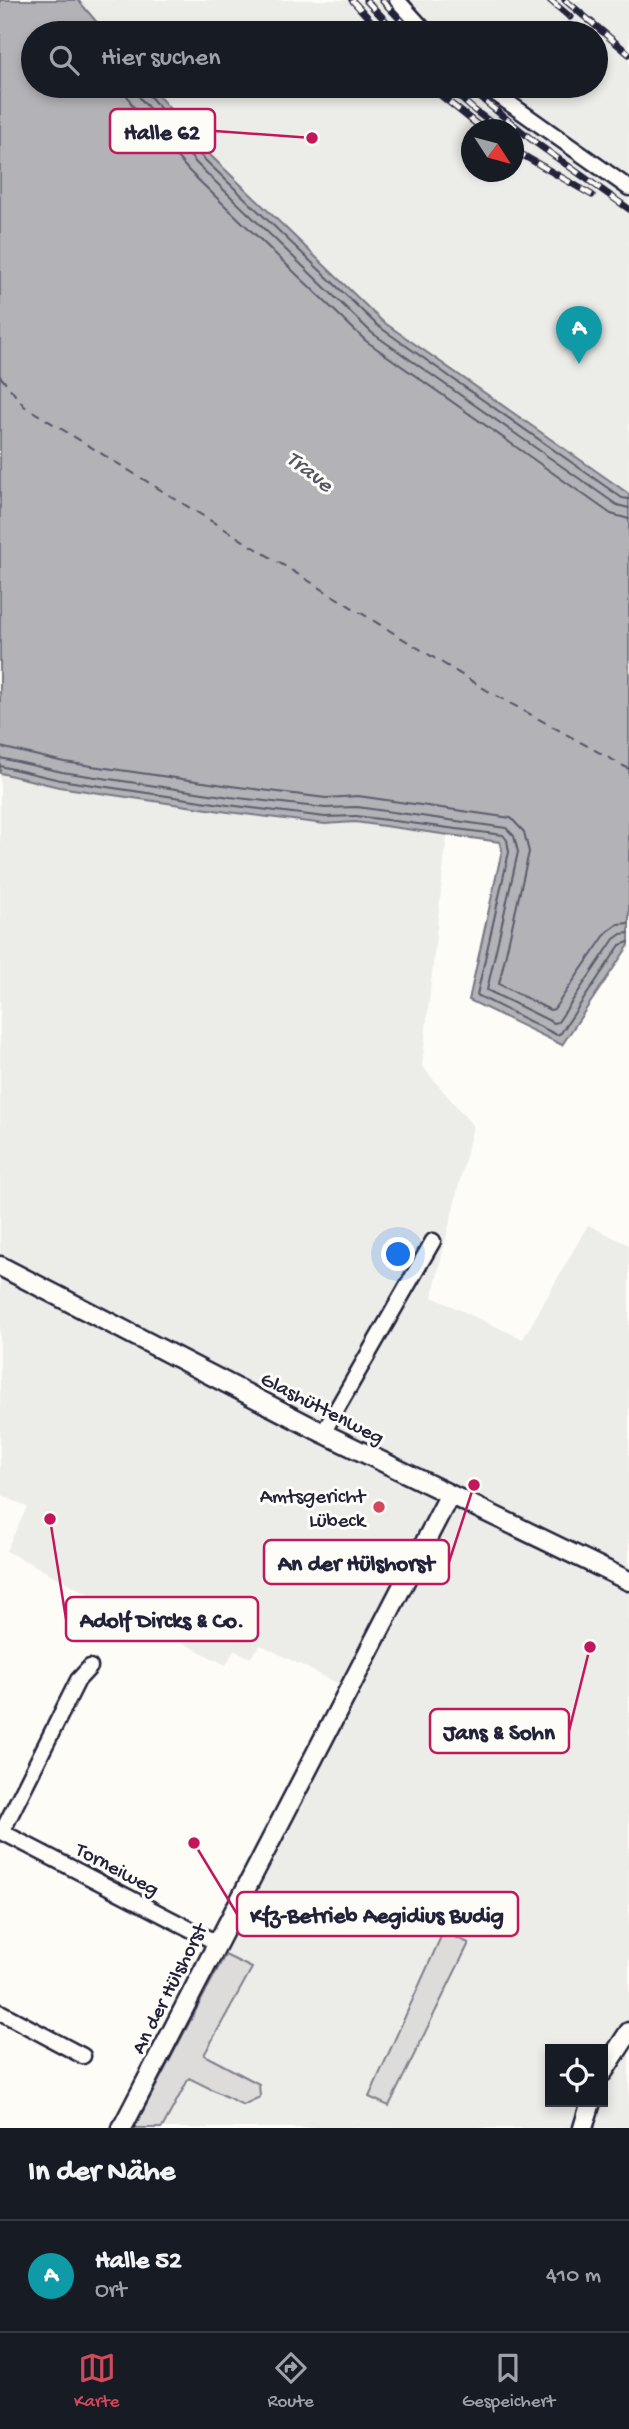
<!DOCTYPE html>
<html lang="de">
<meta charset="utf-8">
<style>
body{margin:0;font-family:"Gochi Hand",sans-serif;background:#20242c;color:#f1f3f6}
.controls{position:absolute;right:21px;bottom:21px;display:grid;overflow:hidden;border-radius:0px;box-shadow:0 4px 10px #0003}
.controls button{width:63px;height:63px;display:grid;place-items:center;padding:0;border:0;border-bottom:2px solid #363941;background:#171b24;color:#f1f3f6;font:35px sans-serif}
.compass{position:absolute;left:461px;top:119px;width:63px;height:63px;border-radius:50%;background:#171b24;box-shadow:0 4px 10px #0003;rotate:126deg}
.you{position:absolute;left:399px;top:1255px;width:24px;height:24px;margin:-18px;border:5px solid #fff;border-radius:50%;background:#1a73e8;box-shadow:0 0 0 10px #1a73e833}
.badge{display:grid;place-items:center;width:46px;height:46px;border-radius:50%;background:#d1495b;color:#fff;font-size:23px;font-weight:700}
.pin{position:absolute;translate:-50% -58px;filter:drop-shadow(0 2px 4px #0008)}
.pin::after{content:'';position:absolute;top:37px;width:24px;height:21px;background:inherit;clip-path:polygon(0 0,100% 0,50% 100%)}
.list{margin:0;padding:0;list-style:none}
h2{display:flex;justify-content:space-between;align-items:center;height:91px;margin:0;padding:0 28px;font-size:30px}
h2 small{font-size:23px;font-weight:400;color:#9ea1a6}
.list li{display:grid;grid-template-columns:46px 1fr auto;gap:21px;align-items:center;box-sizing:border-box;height:112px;padding:0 28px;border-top:2px solid #363941}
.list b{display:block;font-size:26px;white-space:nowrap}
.list p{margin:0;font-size:23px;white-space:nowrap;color:#9ea1a6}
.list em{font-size:23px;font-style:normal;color:#9ea1a6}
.icon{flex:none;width:38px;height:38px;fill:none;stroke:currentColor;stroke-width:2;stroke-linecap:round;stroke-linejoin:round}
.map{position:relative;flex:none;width:629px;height:2128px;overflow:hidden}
.search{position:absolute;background:#171b24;box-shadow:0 4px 10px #0003;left:21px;right:21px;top:21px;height:77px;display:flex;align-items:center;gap:18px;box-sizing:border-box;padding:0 24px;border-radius:38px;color:#9ea1a6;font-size:26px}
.sheet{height:203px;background:#171b24}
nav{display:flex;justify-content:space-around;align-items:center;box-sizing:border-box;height:98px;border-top:2px solid #363941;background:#171b24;font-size:19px;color:#9ea1a6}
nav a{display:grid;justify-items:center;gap:4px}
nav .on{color:#d1495b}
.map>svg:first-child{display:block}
.built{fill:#ecece9;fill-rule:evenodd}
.green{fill:#dddcdb;stroke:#807f8b;stroke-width:2}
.water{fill:#b2b2b7;stroke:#787885;stroke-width:2}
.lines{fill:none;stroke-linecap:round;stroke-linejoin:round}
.shore{stroke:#5c5c6d;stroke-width:2}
.ferry{stroke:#545466;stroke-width:2;stroke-dasharray:9 7;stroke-linecap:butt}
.minor-casing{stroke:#22223b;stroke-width:19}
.tertiary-casing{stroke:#22223b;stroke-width:23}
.minor{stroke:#fdfcf7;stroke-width:14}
.tertiary{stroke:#fdfcf7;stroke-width:18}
.rail-casing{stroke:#22223b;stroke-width:7}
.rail{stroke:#fdfcf7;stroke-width:4.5;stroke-dasharray:13;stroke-linecap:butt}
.poi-dot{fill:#d1495b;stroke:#fdfcf7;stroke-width:2.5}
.labels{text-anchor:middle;stroke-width:6;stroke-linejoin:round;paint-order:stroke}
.street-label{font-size:21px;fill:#22223b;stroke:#fdfcf7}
.poi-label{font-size:21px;fill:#22223b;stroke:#fdfcf7;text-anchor:end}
.water-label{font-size:23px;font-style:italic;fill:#545466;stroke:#fdfcf7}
.leader{fill:none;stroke:#c2185b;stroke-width:2.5}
.callout-dot{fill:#c2185b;stroke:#fdfcf7;stroke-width:2.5}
.callout{fill:#fdfcf7;stroke:#c2185b;stroke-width:2.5}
.callout-label{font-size:23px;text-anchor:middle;font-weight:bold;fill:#22223b}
</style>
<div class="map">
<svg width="629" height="2128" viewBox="0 0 629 2128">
<rect width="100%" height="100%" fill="#fdfcf7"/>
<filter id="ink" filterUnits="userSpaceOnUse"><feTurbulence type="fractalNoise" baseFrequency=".0143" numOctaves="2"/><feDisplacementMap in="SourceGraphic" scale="14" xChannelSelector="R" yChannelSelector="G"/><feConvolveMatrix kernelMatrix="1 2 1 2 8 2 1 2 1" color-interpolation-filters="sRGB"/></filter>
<g filter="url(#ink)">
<path class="built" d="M78 0H629V494L382 321 208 153 150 86H596V33H106ZM472 130H514V172H472Z
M0 773 59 787 228 812 325 824 355 822 447 835 422 1066 473 1126 432 1297 523 1339 588 1225 629 1245V2128H121L336 1711 339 1684 261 1645 250 1658 234 1650 226 1665 6 1551 27 1507 0 1494ZM550 2049H603V2102H550Z"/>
<path class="green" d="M443 1932 469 1943 389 2106 369 2097Z
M225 1955 252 1968 204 2055 259 2084 260 2097 243 2105 189 2078 162 2128H134Z"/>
<path class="water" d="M0 0H78L106 33H33V86H150L208 153 382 321 629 494V945L562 1045 469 1000 502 850 500 842 355 822 325 824 228 812 59 787 0 773Z"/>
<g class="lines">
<path class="shore" d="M126 86 127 95 132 105 189 171 366 341 611 514 629 519
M137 86 140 98 197 164 372 333 617 505 629 508
M146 86 147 93 203 158 378 326 622 498 629 499
M0 747 64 762 231 786 326 798 358 796 511 818 524 832 529 852 499 984 550 1010 554 1009 607 932 618 924 629 923
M0 758 62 772 230 797 325 808 357 807 506 828 514 836 518 852 487 990 554 1023 558 1022 614 939 621 934 629 933
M0 766 60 780 228 805 325 817 356 816 503 835 507 840 509 852 477 995 557 1035 561 1033 620 945 629 942"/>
<path class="ferry" d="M0 376 24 406 488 691 629 769"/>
<defs>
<path id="minor" d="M397 0 427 33
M485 86 629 188
M323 1433 433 1241
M0 1831 217 1943
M2 1832 78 1680 90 1667
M0 2012 83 2056"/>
<path id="tertiary" d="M0 1266 323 1433 629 1581
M603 2072 629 2032
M122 2128 449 1496
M583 2128 591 2102"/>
</defs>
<use href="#minor" class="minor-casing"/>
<use href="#tertiary" class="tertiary-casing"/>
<use href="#minor" class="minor"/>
<use href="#tertiary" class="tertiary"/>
<defs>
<path id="rail" d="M352 0 382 33
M366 0 397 33
M382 0 413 33
M550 0 570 17
M565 0 629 54
M429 86 484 130
M447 86 474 110 501 130
M466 86 536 143 629 209
M514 150 592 195"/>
</defs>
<use href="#rail" class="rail-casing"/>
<use href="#rail" class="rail"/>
</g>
</g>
<circle class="poi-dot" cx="379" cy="1507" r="7"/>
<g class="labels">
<g class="street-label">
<text transform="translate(323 1407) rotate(27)" y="7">Glashüttenweg</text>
<text transform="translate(118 1868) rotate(28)" y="7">Torneiweg</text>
<text transform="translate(168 1988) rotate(-63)" y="7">An der Hülshorst</text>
</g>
<g class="poi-label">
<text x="365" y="1502">Amtsgericht<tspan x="365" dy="24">Lübeck</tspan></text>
</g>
<g class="water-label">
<text transform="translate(311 470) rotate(38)" y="8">Trave</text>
</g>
</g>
<path class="leader" d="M312 138L215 131M474 1485L449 1562M50 1519L66 1619M590 1647L569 1731M194 1843L237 1914"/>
<g class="callout-dot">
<circle cx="312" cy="138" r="7"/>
<circle cx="474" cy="1485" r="7"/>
<circle cx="50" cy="1519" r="7"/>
<circle cx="590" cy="1647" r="7"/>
<circle cx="194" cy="1843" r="7"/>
</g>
<g class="callout">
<rect x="110" y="109" width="105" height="44" rx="7"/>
<rect x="264" y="1540" width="185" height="44" rx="7"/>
<rect x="66" y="1597" width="192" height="44" rx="7"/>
<rect x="430" y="1709" width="139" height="44" rx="7"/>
<rect x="237" y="1892" width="281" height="44" rx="7"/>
</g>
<g class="callout-label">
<text x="162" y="139">Halle 62</text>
<text x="356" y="1570">An der Hülshorst</text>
<text x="162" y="1627">Adolf Dircks &amp; Co.</text>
<text x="499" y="1739">Jans &amp; Sohn</text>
<text x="377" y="1922">Kfz-Betrieb Aegidius Budig</text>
</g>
</svg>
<div class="controls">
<button><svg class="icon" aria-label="locate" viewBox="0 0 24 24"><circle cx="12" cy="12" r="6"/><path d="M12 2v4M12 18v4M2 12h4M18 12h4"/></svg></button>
</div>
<svg class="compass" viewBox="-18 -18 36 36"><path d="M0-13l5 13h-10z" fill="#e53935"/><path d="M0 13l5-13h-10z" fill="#9ea1a6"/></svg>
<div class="you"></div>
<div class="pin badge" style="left:579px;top:364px;background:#0f9aa8">A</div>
<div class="search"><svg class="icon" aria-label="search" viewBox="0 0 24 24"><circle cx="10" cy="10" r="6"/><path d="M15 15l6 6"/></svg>Hier suchen</div>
</div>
<section class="sheet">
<h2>In der Nähe<small></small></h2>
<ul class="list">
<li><span class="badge" style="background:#0f9aa8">A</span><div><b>Halle 52</b><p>Ort</p></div><em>410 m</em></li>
</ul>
</section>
<nav>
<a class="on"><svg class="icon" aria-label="map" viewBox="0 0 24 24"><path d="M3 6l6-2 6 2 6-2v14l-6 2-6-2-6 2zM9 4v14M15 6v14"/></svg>Karte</a>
<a><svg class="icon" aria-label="directions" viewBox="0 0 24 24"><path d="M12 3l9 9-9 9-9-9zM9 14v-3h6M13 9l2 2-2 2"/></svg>Route</a>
<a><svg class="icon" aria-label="saved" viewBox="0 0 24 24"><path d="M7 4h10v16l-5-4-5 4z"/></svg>Gespeichert</a>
</nav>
